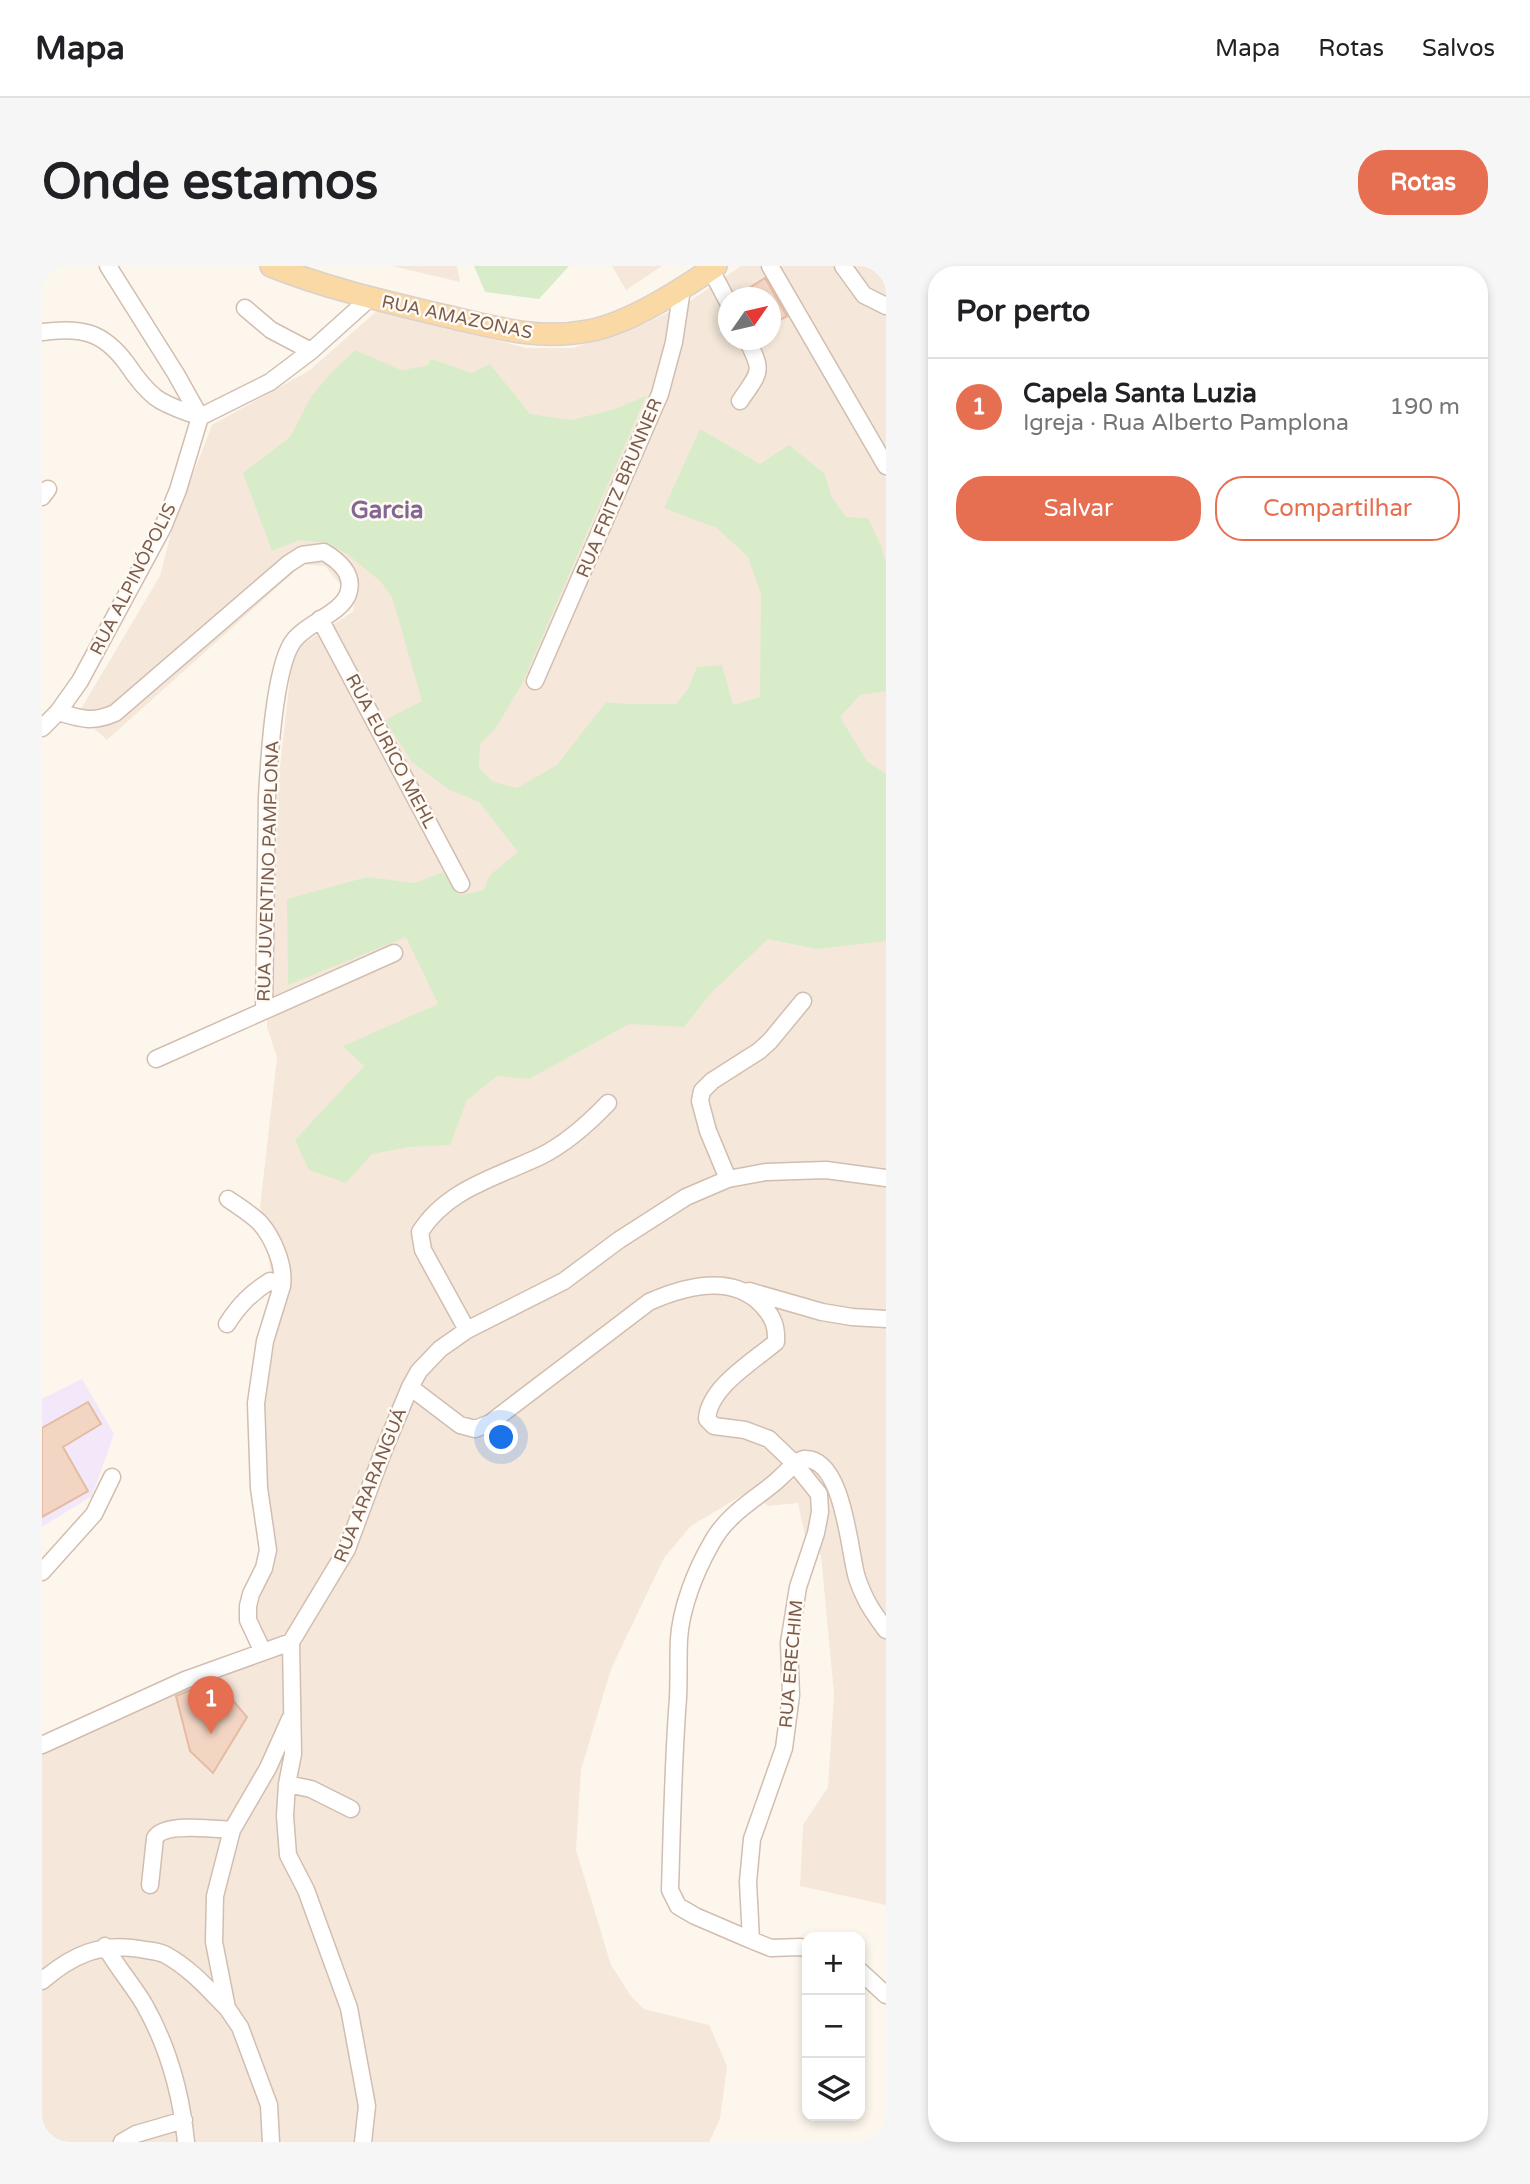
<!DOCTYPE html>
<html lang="pt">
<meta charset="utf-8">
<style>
body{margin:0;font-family:"Varela Round",sans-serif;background:#f6f6f6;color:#202124}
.controls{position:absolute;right:21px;bottom:21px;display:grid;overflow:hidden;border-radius:14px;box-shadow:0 4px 10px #0003}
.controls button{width:63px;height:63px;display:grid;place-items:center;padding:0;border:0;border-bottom:2px solid #e0e0e0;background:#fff;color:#202124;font:35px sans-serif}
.compass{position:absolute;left:676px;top:21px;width:63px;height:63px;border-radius:50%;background:#fff;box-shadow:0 4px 10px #0003;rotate:56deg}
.you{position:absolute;left:460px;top:1172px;width:24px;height:24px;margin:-18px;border:5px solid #fff;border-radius:50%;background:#1a73e8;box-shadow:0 0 0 10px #1a73e833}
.badge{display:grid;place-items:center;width:46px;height:46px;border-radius:50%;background:#e76f51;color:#fff;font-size:23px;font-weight:700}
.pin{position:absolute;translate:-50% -58px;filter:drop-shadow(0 2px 4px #0008)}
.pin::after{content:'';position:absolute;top:37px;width:24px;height:21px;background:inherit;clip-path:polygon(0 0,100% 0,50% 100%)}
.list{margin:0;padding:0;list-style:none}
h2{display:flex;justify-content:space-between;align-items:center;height:91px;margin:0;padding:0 28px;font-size:30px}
h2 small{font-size:23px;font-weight:400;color:#757577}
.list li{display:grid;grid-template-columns:46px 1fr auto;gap:21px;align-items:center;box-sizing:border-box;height:98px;padding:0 28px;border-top:2px solid #e0e0e0}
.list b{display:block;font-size:26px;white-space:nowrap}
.list p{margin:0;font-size:23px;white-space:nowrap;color:#757577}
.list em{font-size:23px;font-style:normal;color:#757577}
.actions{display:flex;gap:14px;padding:21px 28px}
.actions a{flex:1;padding:16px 0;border:2px solid #e76f51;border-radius:28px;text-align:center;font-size:24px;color:#e76f51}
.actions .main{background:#e76f51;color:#fff}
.icon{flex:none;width:38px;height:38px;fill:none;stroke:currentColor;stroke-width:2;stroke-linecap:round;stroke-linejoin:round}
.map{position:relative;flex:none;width:844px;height:1876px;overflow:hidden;border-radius:28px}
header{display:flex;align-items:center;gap:42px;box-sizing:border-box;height:98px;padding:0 35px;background:#fff;border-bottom:2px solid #e0e0e0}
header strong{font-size:33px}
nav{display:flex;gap:38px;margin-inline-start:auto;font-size:24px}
.intro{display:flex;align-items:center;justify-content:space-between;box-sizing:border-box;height:168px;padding:0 42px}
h1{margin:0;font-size:49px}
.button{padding:18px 32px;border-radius:28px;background:#e76f51;color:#fff;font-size:24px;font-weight:700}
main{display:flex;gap:42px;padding:0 42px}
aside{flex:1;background:#fff;border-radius:28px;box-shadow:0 4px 10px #0003}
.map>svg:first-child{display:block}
.residential{fill:#f5e8da;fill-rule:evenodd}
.education{fill:#f3e8fa}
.green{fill:#d8ecc9}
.building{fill:#f3d5c3;stroke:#e6bba3;stroke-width:2}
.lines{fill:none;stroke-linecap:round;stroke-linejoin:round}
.minor-casing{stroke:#d1beb0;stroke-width:19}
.major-casing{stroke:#dad1cd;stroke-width:24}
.minor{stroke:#fff;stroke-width:16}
.major{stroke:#fbd9a5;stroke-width:21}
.labels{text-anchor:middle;stroke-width:5;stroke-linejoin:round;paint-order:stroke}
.street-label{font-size:18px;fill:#7a5c4d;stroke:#fffaf3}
.district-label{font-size:24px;font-weight:bold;fill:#846695;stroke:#fffaf3}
</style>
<header>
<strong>Mapa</strong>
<nav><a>Mapa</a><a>Rotas</a><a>Salvos</a></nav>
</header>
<div class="intro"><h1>Onde estamos</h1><a class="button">Rotas</a></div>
<main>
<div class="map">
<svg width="844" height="1876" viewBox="0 0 844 1876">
<rect width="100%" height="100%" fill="#fdf6ec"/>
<path class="residential" d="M350 0H415L418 16Z
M570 0H620L584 24Z
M699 0H844V1639L758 1620 761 1559 786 1521 792 1428 779 1289 765 1279 756 1237 726 1240 707 1225 649 1260 622 1292 569 1403 539 1504 534 1584 569 1699 589 1730 602 1743 667 1759 685 1800 678 1853 667 1876H0V1489L124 1429 218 1391 208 1359 228 1306 216 1114 236 1047 218 942 235 791 225 761V733L236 519 251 384 312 345 311 334 283 300 261 298 65 474 36 448 118 310 130 263 170 159 268 104 337 43 484 82H531L599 59 641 40ZM687 32H729V74H687Z"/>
<path class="education" d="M40 1113 72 1168 50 1230 0 1261V1133Z"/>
<path class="green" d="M432 0H527L497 33 443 26Z
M313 84 359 104 385 100 389 93 430 107 448 98 488 148 529 154 570 144 604 130 479 420 453 463 438 478 437 502 451 516 475 522 515 499 564 436 584 438H634L646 423 655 401 680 399 691 439 718 431 719 328 706 291 675 262 622 242 658 163 718 198 747 179 783 208 789 230 804 251 826 252 839 280 844 297V425L818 429 798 451 825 495 844 508V675L774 683 726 673 669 727 642 761 587 758 487 813 455 810 425 834 408 879 366 881 330 888 304 917 267 904 253 874 322 800 301 780 396 738 364 671 246 719 245 633 325 611 374 617 400 606 418 629 442 624 448 609 476 586 437 536 406 523 370 496 343 454 380 435 350 331 338 315 305 288 285 277 258 274 230 285 201 207 248 171 269 131 287 109Z"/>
<path class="building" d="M723 12 745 50 729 59V32H695L694 30Z
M46 1136 59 1158 21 1181 46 1225 0 1251V1162Z
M155 1421 173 1422 183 1425 205 1451 171 1507 148 1485 134 1430Z"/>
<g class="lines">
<defs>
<path id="minor" d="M66 0 134 108 158 151
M728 0 844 200
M801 0 822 29 844 40
M669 4 687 38
M203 42 229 64 269 85
M0 66C39 61 61 65 85 98 93 110 102 122 113 131 126 141 143 145 158 151
M698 135C718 105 722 107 705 74
M0 231 6 223
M278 353 419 618
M493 415 618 128 632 76 640 23
M16 446C40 453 50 457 73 447L246 298 260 289 282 286C297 295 313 308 306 328 299 348 262 358 250 377 232 405 227 495 225 531L222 745
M0 462 16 446 38 415 121 261 136 224 158 151 228 116 269 85 328 32
M114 793 352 687
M686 913 666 865 658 835 660 825 670 815 717 785 728 775 761 735
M186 933C196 940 209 948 218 957 231 972 243 999 240 1020
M707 1025 780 1046 810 1051 844 1053
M185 1058C197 1039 209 1027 228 1015L240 1020 223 1075 214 1137 217 1222 226 1284 222 1302 209 1328 206 1340V1354L221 1386
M425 1064 381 984 378 966C405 923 455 911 499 890 525 877 546 858 566 837
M368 1121 418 1159 433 1163 448 1157 607 1036C643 1020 691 1007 721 1040 731 1051 735 1061 734 1076 712 1095 667 1121 665 1153L672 1160 703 1164 727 1173 752 1197 777 1228 778 1246 774 1267 756 1321 747 1377 749 1429 742 1482 710 1573 706 1616 709 1674 729 1682 759 1681 765 1683
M752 1197C755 1196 758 1194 762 1193 802 1191 807 1286 815 1312 823 1335 830 1345 844 1364
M0 1306 52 1248 70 1211
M0 1479 143 1414 249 1376
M245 1518 269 1523 309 1543
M108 1619 113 1572C122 1556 173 1563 190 1564
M709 1674 653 1650 636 1640 628 1624C630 1560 631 1496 636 1432 637 1413 636 1393 637 1373 639 1342 653 1306 669 1278 689 1240 728 1228 752 1197
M63 1680C74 1700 90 1718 102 1738 127 1782 139 1826 144 1876
M818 1705 844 1729
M0 1715C30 1689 59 1676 98 1683 107 1685 117 1685 124 1689 149 1703 166 1723 185 1742
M80 1876 94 1868 142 1854
M229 1876 227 1839 198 1761 185 1742 172 1676 173 1630 190 1564 226 1502 248 1453
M321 1876 325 1840 307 1742 264 1624 246 1589 243 1550 245 1518 251 1488 249 1376 305 1283 341 1186 368 1121 377 1105 398 1083 425 1064 522 1015 577 974 644 931 686 913 724 906 784 904 844 912"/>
<path id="major" d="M229 0C284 22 341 35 399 49 449 60 493 75 546 65 587 58 640 23 674 0"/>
</defs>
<use href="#minor" class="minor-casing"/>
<use href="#major" class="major-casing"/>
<use href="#minor" class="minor"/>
<use href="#major" class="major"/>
</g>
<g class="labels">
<g class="street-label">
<text transform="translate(415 51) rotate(12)" y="6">RUA AMAZONAS</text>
<text transform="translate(577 222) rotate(-67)" y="6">RUA FRITZ BRUNNER</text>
<text transform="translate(91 313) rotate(-63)" y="6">RUA ALPINÓPOLIS</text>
<text transform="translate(349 485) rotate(62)" y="6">RUA EURICO MEHL</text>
<text transform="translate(226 605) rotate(-88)" y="6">RUA JUVENTINO PAMPLONA</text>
<text transform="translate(328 1219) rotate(-68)" y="6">RUA ARARANGUÁ</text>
<text transform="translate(749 1398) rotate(-85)" y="6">RUA ERECHIM</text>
</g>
<g class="district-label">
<text x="345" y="252">Garcia</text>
</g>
</g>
</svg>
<div class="controls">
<button>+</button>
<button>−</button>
<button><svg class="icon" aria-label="layers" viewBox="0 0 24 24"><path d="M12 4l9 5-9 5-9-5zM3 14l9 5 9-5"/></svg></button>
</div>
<svg class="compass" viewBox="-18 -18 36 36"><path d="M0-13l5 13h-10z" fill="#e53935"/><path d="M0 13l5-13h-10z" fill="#757577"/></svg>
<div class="you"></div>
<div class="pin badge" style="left:169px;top:1468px">1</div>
</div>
<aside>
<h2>Por perto<small></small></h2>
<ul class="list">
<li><span class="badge">1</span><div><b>Capela Santa Luzia</b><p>Igreja · Rua Alberto Pamplona</p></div><em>190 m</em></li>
</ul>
<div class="actions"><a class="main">Salvar</a><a>Compartilhar</a></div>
</aside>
</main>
